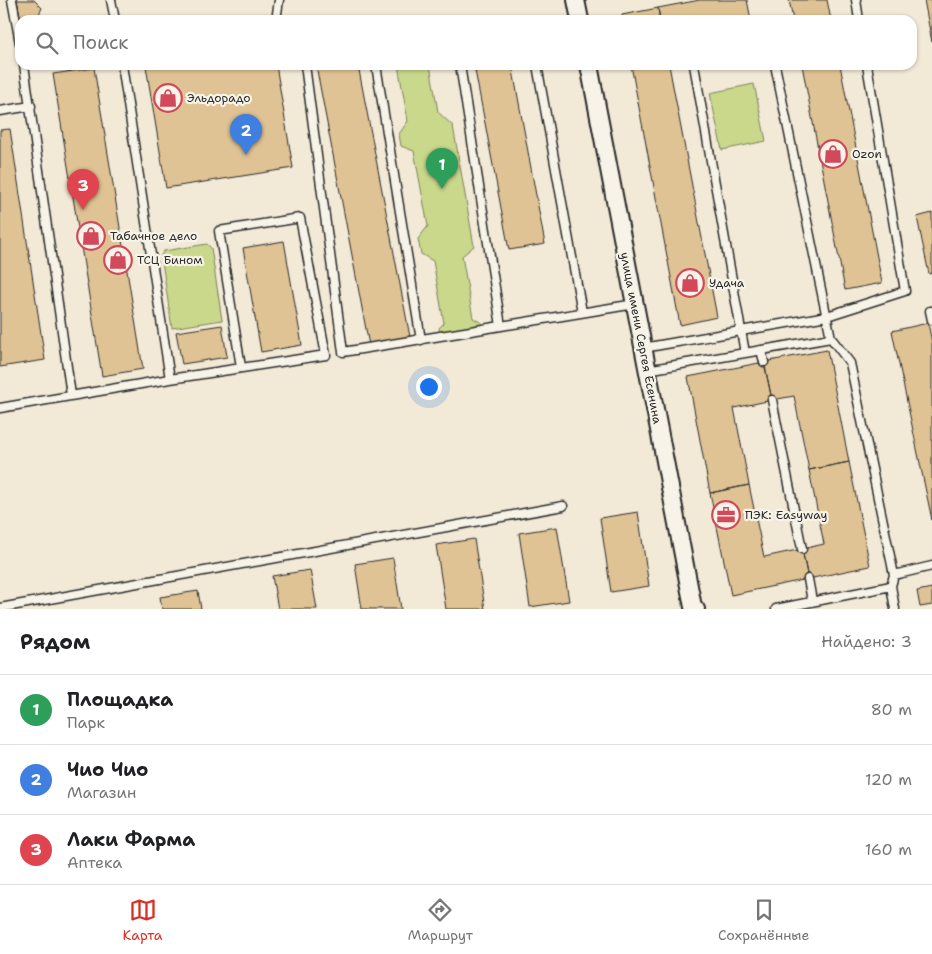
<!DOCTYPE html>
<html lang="ru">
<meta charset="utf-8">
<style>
body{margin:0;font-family:"Shantell Sans",sans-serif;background:#f6f6f6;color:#202124}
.you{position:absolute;left:428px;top:386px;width:18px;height:18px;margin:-12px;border:4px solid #fff;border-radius:50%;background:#1a73e8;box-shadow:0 0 0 8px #1a73e833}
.badge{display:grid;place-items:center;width:32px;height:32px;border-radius:50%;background:#d93025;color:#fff;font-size:16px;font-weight:700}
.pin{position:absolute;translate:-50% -41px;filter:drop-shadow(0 1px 2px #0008)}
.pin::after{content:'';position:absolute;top:26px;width:18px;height:15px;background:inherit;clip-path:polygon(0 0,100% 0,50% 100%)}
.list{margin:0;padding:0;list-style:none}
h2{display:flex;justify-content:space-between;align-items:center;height:65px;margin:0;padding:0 20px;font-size:21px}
h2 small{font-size:16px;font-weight:400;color:#757577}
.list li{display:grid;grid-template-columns:32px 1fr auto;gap:15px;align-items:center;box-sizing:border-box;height:70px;padding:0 20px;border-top:1px solid #e0e0e0}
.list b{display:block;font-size:19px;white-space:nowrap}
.list p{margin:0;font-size:16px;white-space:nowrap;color:#757577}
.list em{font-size:16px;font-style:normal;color:#757577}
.icon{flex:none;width:28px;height:28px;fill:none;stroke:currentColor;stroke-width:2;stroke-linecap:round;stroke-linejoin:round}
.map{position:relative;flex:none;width:932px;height:609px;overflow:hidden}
.search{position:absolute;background:#fff;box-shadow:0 1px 4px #0004;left:15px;right:15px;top:15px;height:55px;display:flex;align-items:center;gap:12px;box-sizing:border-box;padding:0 18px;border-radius:15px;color:#757577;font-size:19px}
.sheet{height:275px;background:#fff}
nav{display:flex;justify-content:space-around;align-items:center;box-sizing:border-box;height:70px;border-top:1px solid #e0e0e0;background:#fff;font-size:14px;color:#757577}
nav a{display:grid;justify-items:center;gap:2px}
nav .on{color:#d93025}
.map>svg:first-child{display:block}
.green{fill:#cad88c;stroke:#7a825c}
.building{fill:#e0c394;stroke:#2b2b2b}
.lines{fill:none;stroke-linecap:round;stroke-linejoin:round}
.service-casing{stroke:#2b2b2b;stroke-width:11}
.minor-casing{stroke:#2b2b2b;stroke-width:20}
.service{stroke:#f7f3e8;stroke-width:8}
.minor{stroke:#f7f3e8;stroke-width:16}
.labels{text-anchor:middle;stroke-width:4.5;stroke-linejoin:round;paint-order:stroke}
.poi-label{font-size:12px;fill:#2b2b2b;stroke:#f7f3e8;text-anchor:start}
.street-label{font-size:12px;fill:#2b2b2b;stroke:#f7f3e8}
</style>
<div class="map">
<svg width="932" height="609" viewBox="0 0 932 609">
<rect width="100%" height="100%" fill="#f2e9d7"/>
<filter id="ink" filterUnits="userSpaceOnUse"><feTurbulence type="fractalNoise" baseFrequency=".02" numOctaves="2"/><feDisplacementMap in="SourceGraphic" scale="10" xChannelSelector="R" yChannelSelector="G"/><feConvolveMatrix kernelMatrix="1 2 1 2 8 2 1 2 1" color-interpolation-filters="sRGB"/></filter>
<g filter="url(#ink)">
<path class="green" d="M398 65H430L438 112 453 126 474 246 462 256 473 318 482 323 480 328 440 334 439 328 444 323 433 261 421 254 418 239 428 226 414 151 401 146 399 134 408 121Z
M754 84 766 141 722 150 710 93Z
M207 244 211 248 222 320 172 328 161 255 164 251Z"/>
<path class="building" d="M17 0H34L42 8 36 20H21Z
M700 0H747L751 20H660L658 8Z
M789 0H827L831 20H793Z
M924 0H932V42Z
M658 8 660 20H622V15Z
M155 65H276L293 168 166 188 146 66Z
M316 65H358L410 337 369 345Z
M474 65H512L545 244 509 250Z
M631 65H669L717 317 680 325Z
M802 65H840L882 283 845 290Z
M94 68 143 369 102 376 53 74Z
M10 129 45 360 0 367V130Z
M932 213V273L929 274 917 217Z
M284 241 302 345 261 352 243 248Z
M928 323 932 343V520L892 331Z
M222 325 227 357 182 364 176 332Z
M827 350 849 462 809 470 794 396 772 400 764 362Z
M764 362 772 400 734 408 749 485 710 493 688 377Z
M849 462 870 566 808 579 802 549 824 544 809 470Z
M749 485 764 557 802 549 808 579 731 595 710 493Z
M638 512 649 586 611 592 600 518Z
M557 527 569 601 530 607 519 533Z
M474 539 485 609H446L436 545Z
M393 558 401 609H362L355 564Z
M310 570 317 609H278L272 576Z
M932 588V605L920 607 917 591Z
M198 591 201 609H162L160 597Z"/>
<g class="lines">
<defs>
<path id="service" d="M12 0 20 43
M111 0 115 20
M856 0 859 20
M276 20 279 0
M24 65 71 395
M122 65 170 379 326 355 300 218 219 231 241 367
M305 65 343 352 501 326
M376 65 421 340
M460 65 501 326 635 304
M537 65 582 312
M694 65 745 353
M775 65 831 338
M0 111 31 106
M932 311H930L932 320
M643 348 827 316 905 291 867 65
M761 350 764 362
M647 370 831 338 850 363 894 575
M772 400 802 549
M0 408 170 379
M808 579 812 601
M891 586 895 609
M0 608 563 506
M776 609 891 586 894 575 932 566"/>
<path id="minor" d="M576 0 580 20
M589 65 693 607 696 609"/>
</defs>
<use href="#service" class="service-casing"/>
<use href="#minor" class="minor-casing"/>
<use href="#service" class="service"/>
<use href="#minor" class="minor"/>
</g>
</g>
<defs>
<symbol id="shop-ring" viewBox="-11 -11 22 22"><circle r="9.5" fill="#f7f3e8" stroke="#d1495b" stroke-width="1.5"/><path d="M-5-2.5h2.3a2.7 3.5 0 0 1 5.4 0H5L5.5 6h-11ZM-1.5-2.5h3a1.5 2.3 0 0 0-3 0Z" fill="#d1495b"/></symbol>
<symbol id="office-ring" viewBox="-11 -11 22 22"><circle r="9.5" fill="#f7f3e8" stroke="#d1495b" stroke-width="1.5"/><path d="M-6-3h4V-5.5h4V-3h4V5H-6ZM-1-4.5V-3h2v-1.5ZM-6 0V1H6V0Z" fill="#d1495b"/></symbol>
</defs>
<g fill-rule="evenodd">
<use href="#shop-ring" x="152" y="82" width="32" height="32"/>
<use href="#shop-ring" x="817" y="138" width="32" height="32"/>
<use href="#shop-ring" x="75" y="220" width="32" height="32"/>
<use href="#shop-ring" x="102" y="244" width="32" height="32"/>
<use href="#shop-ring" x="674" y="267" width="32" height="32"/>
<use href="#office-ring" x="710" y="499" width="32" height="32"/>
</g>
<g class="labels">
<g class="poi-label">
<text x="187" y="102">Эльдорадо</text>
<text x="852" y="158">Ozon</text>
<text x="110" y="240">Табачное дело</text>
<text x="137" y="264">ТСЦ Бином</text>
<text x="709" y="287">Удача</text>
<text x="745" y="519">ПЭК: Easyway</text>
</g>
<g class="street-label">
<text transform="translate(641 338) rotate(79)" y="4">улица имени Сергея Есенина</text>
</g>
</g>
</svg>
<div class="you"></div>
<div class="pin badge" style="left:442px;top:189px;background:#2e9e5b">1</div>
<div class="pin badge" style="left:246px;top:155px;background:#3f7fe0">2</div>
<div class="pin badge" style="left:83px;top:210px;background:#e0444e">3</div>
<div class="search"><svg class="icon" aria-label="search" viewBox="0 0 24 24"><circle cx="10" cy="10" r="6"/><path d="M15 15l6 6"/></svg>Поиск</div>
</div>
<section class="sheet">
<h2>Рядом<small>Найдено: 3</small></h2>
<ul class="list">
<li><span class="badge" style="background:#2e9e5b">1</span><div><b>Площадка</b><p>Парк</p></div><em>80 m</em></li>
<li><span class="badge" style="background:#3f7fe0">2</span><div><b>Чио Чио</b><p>Магазин</p></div><em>120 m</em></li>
<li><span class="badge" style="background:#e0444e">3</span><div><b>Лаки Фарма</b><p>Аптека</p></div><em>160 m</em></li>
</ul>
</section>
<nav>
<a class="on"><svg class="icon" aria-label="map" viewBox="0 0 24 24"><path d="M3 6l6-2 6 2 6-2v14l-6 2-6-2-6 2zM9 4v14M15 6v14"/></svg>Карта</a>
<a><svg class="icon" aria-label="directions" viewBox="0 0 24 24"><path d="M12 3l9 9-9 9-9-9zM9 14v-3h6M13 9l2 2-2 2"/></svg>Маршрут</a>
<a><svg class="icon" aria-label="saved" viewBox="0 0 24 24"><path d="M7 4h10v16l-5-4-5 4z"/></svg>Сохранённые</a>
</nav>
